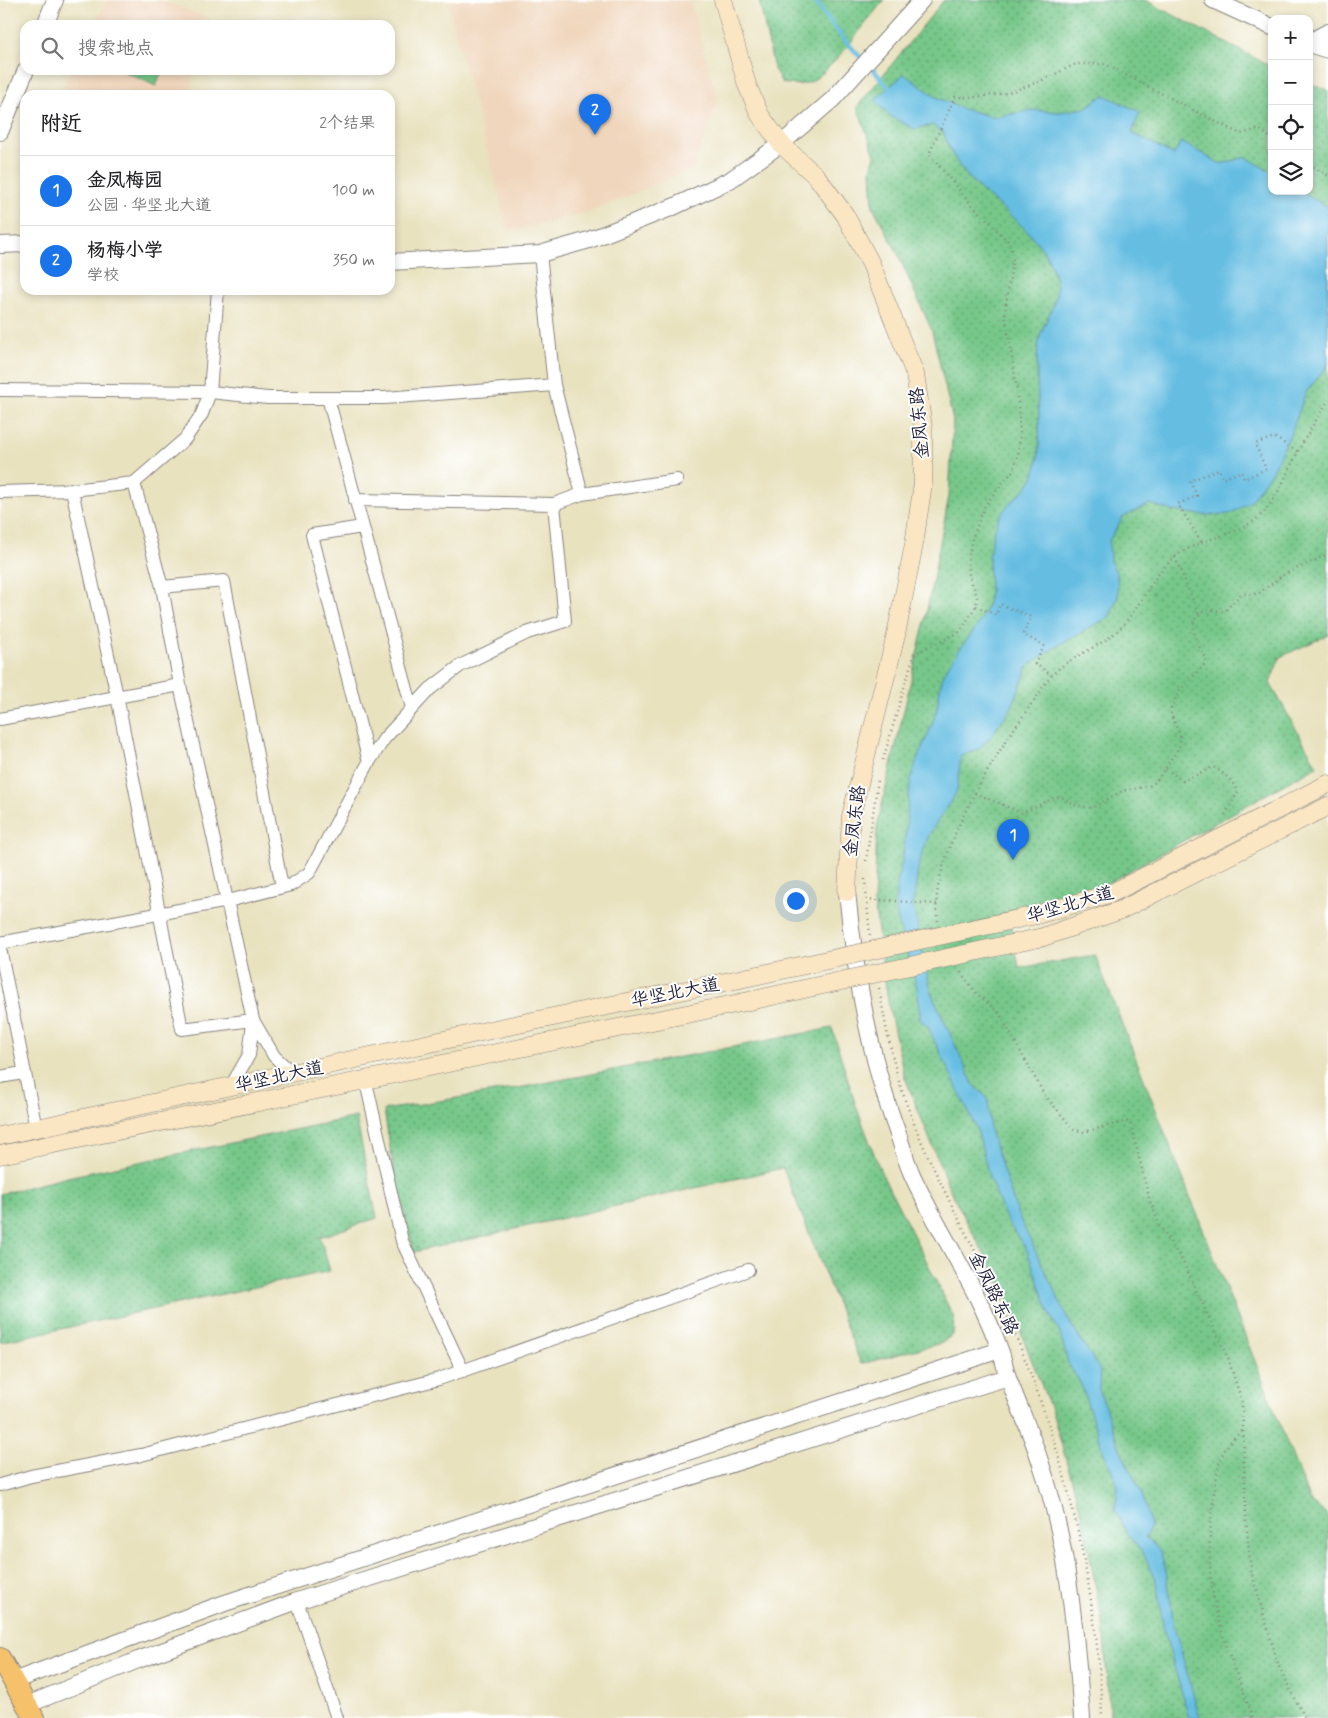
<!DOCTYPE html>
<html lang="zh">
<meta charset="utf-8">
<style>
body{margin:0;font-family:Mynerve,"LXGW WenKai TC",sans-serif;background:#f2f2f2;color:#202124}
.controls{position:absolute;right:15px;top:15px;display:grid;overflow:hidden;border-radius:10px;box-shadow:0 2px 8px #0003}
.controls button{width:45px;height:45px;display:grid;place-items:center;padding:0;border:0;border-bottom:1px solid #e0e0e0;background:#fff;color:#202124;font:25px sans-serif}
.you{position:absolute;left:795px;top:900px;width:18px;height:18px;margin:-12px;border:4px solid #fff;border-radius:50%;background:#1a73e8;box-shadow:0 0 0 8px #1a73e833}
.badge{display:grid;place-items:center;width:32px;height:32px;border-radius:50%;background:#1a73e8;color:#fff;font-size:16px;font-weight:700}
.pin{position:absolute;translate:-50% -41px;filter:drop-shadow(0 1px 2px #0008)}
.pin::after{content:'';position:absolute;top:26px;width:18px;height:15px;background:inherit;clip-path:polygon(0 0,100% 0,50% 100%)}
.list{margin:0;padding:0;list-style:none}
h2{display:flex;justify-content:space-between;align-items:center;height:65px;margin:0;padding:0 20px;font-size:21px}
h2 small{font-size:16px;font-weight:400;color:#757577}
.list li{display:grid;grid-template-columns:32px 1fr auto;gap:15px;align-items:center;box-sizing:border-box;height:70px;padding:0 20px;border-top:1px solid #e0e0e0}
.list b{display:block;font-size:19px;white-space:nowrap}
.list p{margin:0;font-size:16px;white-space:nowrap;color:#757577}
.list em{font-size:16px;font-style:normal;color:#757577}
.icon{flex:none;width:28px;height:28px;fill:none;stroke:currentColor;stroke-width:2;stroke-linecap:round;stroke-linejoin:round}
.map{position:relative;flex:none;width:1328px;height:1718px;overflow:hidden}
.search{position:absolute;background:#fff;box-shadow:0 2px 8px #0003;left:20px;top:20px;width:375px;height:55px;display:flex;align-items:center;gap:12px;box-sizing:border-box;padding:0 18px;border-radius:15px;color:#757577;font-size:19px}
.panel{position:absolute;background:#fff;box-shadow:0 2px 8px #0003;left:20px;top:90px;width:375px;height:205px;border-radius:15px}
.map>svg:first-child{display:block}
.built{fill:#f0d6bc}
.grass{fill:url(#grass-dots);stroke:#4c7462}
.pitch{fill:#76c789;stroke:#4c7462}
.water{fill:#65bde2;stroke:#44708e}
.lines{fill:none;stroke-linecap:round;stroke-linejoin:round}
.stream{stroke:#65bde2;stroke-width:4.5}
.minor-casing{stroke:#86827d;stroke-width:14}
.tertiary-casing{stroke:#86827d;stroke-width:18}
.secondary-casing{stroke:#86827d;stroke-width:19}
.primary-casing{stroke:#86827d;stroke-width:22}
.path{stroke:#86827d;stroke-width:2.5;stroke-dasharray:1 4;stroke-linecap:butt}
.minor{stroke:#fff;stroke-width:12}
.tertiary{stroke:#fff;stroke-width:16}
.secondary{stroke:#fbe6c4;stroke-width:18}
.primary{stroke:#f5c16b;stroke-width:20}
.secondary-bridge-casing{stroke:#86827d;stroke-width:19;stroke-linecap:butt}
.secondary-bridge{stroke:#fbe6c4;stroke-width:18}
.labels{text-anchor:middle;stroke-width:4;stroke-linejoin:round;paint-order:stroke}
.street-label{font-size:18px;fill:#22223b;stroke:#fff}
</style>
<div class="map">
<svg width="1328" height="1718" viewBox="0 0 1328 1718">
<defs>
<pattern id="grass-dots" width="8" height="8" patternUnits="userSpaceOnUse" patternTransform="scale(1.25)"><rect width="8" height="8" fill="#76c789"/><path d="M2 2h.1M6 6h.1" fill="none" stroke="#60a171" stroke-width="1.8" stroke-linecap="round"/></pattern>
</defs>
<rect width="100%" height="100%" fill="#fff"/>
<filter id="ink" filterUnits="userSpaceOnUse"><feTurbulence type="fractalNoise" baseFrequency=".02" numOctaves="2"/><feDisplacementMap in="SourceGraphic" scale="10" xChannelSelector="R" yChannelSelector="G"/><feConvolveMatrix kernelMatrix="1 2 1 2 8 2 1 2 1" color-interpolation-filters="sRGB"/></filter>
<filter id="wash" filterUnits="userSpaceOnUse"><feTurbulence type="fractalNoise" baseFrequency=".0096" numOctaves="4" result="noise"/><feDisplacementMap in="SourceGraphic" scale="20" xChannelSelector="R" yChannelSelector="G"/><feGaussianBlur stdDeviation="1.12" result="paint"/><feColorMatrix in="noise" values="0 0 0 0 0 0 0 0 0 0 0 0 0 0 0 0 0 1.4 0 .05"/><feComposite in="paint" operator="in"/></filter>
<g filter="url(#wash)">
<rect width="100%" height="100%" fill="#e9e2bf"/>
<path class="built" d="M107 0H160L211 19 209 25H94Z
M447 0H685L690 2 718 102 694 168 590 212 509 231Z
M72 70H194L190 95H59Z"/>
<path class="grass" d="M759 0H884C865 23 836 66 812 81 803 86 791 85 782 83L774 69Z
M944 0H1145L1272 67V191H1309V83L1328 90V635L1280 657 1270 683 1317 766 1090 893 1011 921 1019 968 1095 955 1310 1501 1328 1515V1718H1110L1103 1626 1082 1515 1052 1412 1006 1295 950 1190 904 1075 889 1008 874 903 877 826 925 620 949 496 953 421 932 331 897 252 873 207 871 170 875 155 857 107Z
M832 1028 856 1106 881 1172 925 1258 954 1318 953 1334 942 1343 861 1364 783 1168 414 1252 395 1179 384 1110 518 1088Z
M356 1117 377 1218 320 1237 330 1271 0 1342V1194L72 1176Z"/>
<path class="pitch" d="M126 70H162L156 86 125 72Z"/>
<path class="water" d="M904 74 936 97 963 109 994 117 1034 110 1059 112 1085 108 1104 95 1140 112 1132 133 1174 155 1181 142 1221 164 1246 157 1272 173V191H1301L1328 207V365L1306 392 1292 431 1272 471 1250 502 1230 514 1203 515 1172 511 1150 504 1123 517 1109 541 1110 561 1117 574 1118 596 1109 617 1052 649 1028 666 1012 707 991 736 979 749 961 756 957 791 929 835 919 863 913 905 931 992 973 1084 988 1099 990 1130 1018 1215 1070 1323 1100 1370 1099 1390 1120 1449 1142 1494 1151 1527 1145 1537 1160 1551 1167 1575 1174 1626 1200 1718H1189L1164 1631 1156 1581 1144 1555 1128 1534 1115 1510 1118 1486 1101 1445 1081 1384 1068 1363 1060 1333 1049 1313 1027 1250 1007 1221 989 1177 978 1132 928 1027 920 1019C921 978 900 945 896 906 894 886 902 867 904 848 907 825 907 802 911 780 916 756 930 735 936 712 939 700 939 685 944 674 956 648 983 628 989 599 992 589 988 575 989 565 989 548 993 533 999 518 1007 501 1030 491 1035 472 1046 436 1032 381 1039 341 1043 321 1060 303 1056 281 1044 218 960 198 944 133L932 125 914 129 890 116 875 100Z"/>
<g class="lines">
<path class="stream" d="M814 0 843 38 863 60
M869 65 892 91"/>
</g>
</g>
<g filter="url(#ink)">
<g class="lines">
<defs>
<path id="minor" d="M0 390 210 392 268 398H385L554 385
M328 398 412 708
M134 483 162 587 180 685 253 1020 274 1056 293 1074
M72 490 117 696 182 1029 253 1020
M0 492 72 490 134 483 185 439 202 414 210 392 218 290
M582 494 677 480
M355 500 554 504
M362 527 312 535 369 762
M162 587 224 581 282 887
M0 719 180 685
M0 943 228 901 291 885 309 873 369 762 384 739 430 689 460 666 527 633 565 621 554 504 582 494 554 385 540 254
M0 948 36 1129
M0 1077 23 1073
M366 1082 402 1241 463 1371
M231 1086 249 1055 253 1022
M0 1485 31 1476 141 1455 439 1379 748 1270
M297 1601 337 1718"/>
<path id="tertiary" d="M1213 0 1272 27
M45 25 55 0
M1309 42 1328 32
M1309 44 1328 50
M0 132 26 70
M0 245 25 244
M390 262 540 254 589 240 673 207 730 180 781 144 833 99 922 0
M847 892C855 974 869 1056 898 1134 903 1149 907 1165 914 1179 941 1236 979 1290 1000 1350 1004 1360 1005 1370 1009 1380 1019 1407 1031 1433 1040 1461 1068 1543 1076 1632 1082 1718
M13 1681 225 1603 1000 1350
M27 1705 138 1660 297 1601 1008 1377"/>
<path id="secondary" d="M723 0 747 85 760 115 781 144 817 177 845 215 871 264 915 374 923 427V483L914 544 896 635 851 816 847 892
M1036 915 1112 893 1328 784
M1043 937 1121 910 1328 806
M0 1136 509 1026 735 980
M0 1155 740 1003"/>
<path id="primary" d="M0 1658 34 1718"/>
</defs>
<use href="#minor" class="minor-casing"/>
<use href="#tertiary" class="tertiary-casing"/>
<use href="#secondary" class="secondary-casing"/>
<use href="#primary" class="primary-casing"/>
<path class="path" d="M1309 165 1328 175
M1201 542 1178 504 1197 496 1190 481 1219 469 1223 479 1241 471 1244 479 1266 469 1255 444 1274 437 1298 452
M1175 557 1199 615
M976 606 996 615 1000 604 1031 617 1023 634 1044 646 1035 664 1052 675
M883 760 914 654 960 632 976 606 977 596 969 575 968 563 971 542 985 505 1012 472 1018 456 1020 433 1017 390 1005 313 1013 258 1010 243 971 204 929 154 955 97H976L1007 93 1036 83 1076 64H1105L1228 128 1241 134 1259 129 1272 139
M1166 769 1183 781 1213 767C1224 773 1233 781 1238 792L1223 818
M975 793 1022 813 1056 797 1065 798 1073 805 1092 808 1122 791 1149 786 1156 782 1179 747 1181 738 1171 715V707L1179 692 1205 664 1206 658C1198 645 1183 619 1205 611 1212 608 1218 612 1225 611L1241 594H1258L1283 575 1328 554
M866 861 878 780
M865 879 870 936
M866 899 937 904
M938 921C925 863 997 752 1030 706 1038 696 1044 684 1052 675 1072 654 1104 647 1123 625 1142 603 1153 575 1176 556 1201 537 1237 537 1261 515 1279 497 1288 469 1301 446 1309 431 1319 416 1328 401
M961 972 975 992 999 1013 1044 1094 1074 1130 1084 1132 1126 1121 1131 1125 1149 1198 1159 1224 1183 1262 1228 1358 1242 1402 1246 1520 1251 1571 1279 1667 1305 1718
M879 988C885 1023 892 1060 903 1094 932 1179 982 1256 1017 1339 1066 1460 1098 1587 1102 1718
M1242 1431C1218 1450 1218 1466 1214 1495 1209 1531 1207 1569 1215 1605 1223 1644 1240 1681 1253 1718"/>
<use href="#minor" class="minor"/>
<use href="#tertiary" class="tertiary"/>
<use href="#secondary" class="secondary"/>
<use href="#primary" class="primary"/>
<defs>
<path id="secondary-bridge" d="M735 980 1036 915
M740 1003 1043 937"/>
</defs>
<use href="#secondary-bridge" class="secondary-bridge-casing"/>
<use href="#secondary-bridge" class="secondary-bridge"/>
</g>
</g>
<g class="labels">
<g class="street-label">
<text transform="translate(919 423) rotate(-95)" y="6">金凤东路</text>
<text transform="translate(854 821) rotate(-83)" y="6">金凤东路</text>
<text transform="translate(1070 904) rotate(-16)" y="6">华坚北大道</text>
<text transform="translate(675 992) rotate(-11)" y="6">华坚北大道</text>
<text transform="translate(279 1076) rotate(-12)" y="6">华坚北大道</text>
<text transform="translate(994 1293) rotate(64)" y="6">金凤路东路</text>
</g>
</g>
</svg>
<div class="controls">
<button>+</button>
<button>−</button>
<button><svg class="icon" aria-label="locate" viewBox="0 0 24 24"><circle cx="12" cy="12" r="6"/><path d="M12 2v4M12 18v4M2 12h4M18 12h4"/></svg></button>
<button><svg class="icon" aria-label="layers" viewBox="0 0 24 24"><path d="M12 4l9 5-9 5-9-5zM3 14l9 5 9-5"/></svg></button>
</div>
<div class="you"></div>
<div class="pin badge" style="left:1013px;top:860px">1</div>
<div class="pin badge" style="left:595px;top:135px">2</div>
<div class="search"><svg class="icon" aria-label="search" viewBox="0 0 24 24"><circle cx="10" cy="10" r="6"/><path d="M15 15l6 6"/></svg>搜索地点</div>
<section class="panel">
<h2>附近<small>2个结果</small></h2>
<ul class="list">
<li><span class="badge">1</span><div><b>金凤梅园</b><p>公园 · 华坚北大道</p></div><em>100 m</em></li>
<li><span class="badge">2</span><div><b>杨梅小学</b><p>学校</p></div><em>350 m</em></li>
</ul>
</section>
</div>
